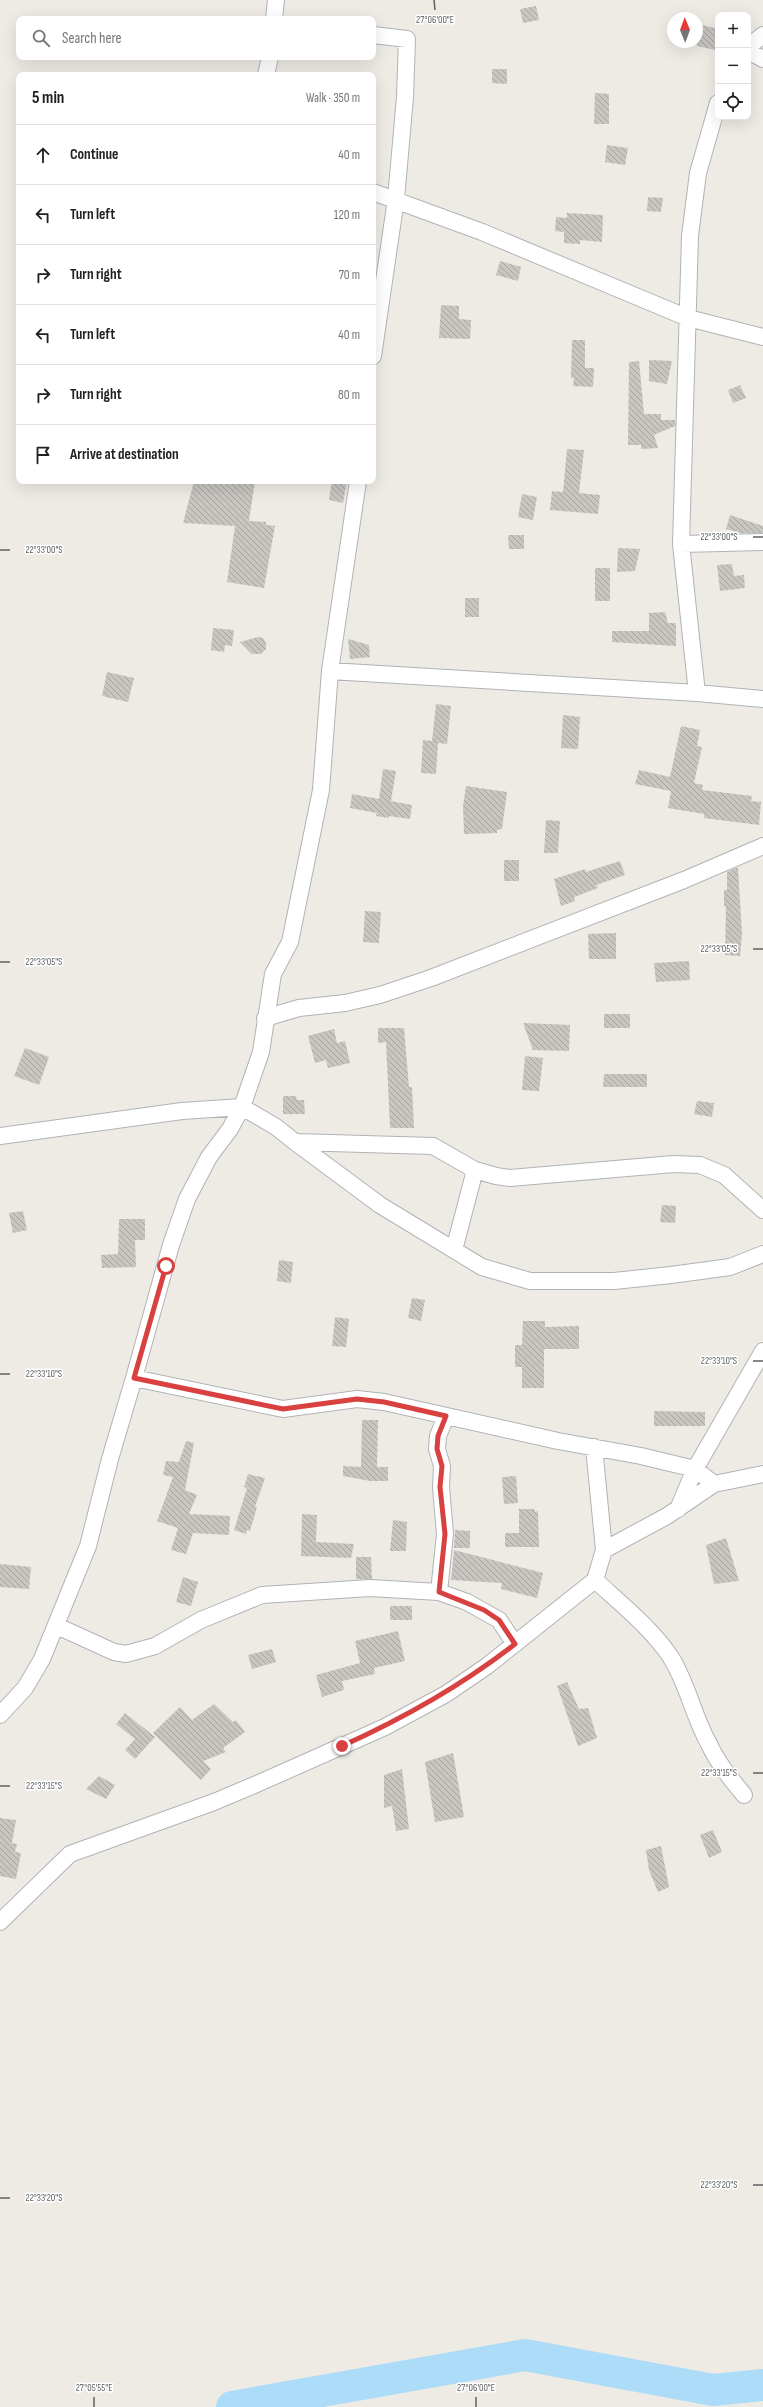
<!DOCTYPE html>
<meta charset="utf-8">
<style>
body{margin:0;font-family:"Sofia Sans Condensed",sans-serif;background:#f2f2f2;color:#202124}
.controls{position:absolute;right:12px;top:12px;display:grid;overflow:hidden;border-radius:8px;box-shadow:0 4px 16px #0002}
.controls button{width:36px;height:36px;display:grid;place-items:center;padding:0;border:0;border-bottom:1px solid #e0e0e0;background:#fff;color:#202124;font:20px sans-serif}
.compass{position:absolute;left:667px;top:12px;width:36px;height:36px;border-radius:50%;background:#fff;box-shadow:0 4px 16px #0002;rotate:359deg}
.stop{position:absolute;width:12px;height:12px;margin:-9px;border:3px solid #d94040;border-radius:50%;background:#fff}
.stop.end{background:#d94040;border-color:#fff;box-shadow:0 1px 4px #0008}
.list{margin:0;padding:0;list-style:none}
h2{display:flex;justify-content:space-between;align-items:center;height:52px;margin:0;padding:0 16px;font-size:17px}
h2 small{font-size:13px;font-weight:400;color:#757577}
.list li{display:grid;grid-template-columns:26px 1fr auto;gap:12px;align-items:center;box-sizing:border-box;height:60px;padding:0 16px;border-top:1px solid #e0e0e0}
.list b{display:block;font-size:15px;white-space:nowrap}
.list em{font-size:13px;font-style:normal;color:#757577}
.icon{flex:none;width:22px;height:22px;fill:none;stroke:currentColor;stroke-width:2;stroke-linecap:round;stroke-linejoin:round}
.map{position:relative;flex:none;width:763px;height:2407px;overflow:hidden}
.search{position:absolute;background:#fff;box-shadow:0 4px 16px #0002;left:16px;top:16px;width:360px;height:44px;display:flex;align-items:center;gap:10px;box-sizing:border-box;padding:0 14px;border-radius:8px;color:#757577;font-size:15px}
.panel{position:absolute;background:#fff;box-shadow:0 4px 16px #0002;left:16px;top:72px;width:360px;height:412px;border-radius:8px}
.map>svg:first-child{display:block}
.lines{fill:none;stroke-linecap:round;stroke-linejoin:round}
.river{stroke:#acdcf7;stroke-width:32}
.building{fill:url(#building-back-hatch)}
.minor-casing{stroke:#b0b3b6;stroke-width:18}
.minor{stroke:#fff;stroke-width:16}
.route{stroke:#d94040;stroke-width:5}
.ticks{fill:none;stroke:#5d6164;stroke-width:1.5}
.ticks-label{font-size:10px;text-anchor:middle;fill:#5d6164;stroke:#fff;stroke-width:3;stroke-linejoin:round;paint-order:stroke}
</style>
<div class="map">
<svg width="763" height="2407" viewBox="0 0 763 2407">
<defs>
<pattern id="building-back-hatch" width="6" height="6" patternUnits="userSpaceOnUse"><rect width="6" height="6" fill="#c9c6c2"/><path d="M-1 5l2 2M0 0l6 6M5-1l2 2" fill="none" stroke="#a6a4a1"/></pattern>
</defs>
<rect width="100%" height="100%" fill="#eeebe5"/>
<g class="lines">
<path class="river" d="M232 2407 525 2355 713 2390 763 2385"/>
</g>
<path class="building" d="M536 6 539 20 523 23 520 9Z
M697 24 718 29 715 50 697 46Z
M492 69H507V84L492 83Z
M595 93 609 94V124H594Z
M607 145 628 148 625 165 605 162Z
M648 197 663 198 661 212 647 211Z
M567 213 603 215 602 242 580 240V244L564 243V232L555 231 556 217 567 218Z
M500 261 521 267 518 281 496 275Z
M441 305 459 306V319L471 320 470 339 439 338Z
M572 340H585V368H594L593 387 573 386 574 378H571Z
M649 360 672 361 667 384 649 381Z
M639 361 644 414H661V420H675V426L654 435 658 448 641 449V445H628L629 362Z
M740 385 746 398 733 403 728 390Z
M567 449 584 450 579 493 600 495 598 514 550 510 552 491 563 492Z
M194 481H255L249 521 266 522V525L275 526 264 588 227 582 235 526 183 523Z
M332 481H347L343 503 329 500Z
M522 494 537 497 533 520 518 517Z
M730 515 763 526V533H740L726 529Z
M508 535H524V549H509Z
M618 548 640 549 635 571 617 572Z
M732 564 734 576 744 575 745 588 720 591 717 565Z
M595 568H610V601H595Z
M465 598H479V617H465Z
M665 612 668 623H676V646L612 642V631H649V613Z
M213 628 234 630 232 646 225 645 224 652 211 650Z
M258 637 263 638 266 643V649L261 654H252L240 642Z
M348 639 369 645 370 657 350 659Z
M107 672 134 678 128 702 102 696Z
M436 704 451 706 447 744 438 743 436 774 421 773 423 740 432 741Z
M563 715 580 717 578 749 561 748Z
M681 726 700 730 697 746 702 747 694 783 703 785 702 790 752 796 751 801 761 802 759 825 704 818V814L668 808 671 791 635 784 639 770 670 777Z
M383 769 396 771 391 801 412 805 410 819 389 816V818L376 816 377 813 350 808 352 794 379 799Z
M466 786 507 792 502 829 497 830V833L464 834 463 806Z
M546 820 560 821 558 853H544Z
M504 860H519V881H504Z
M620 861 625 875 596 885 598 888 574 897 575 901 561 906 554 879 585 869 586 872Z
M735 868H738L742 934 740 956 725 955 726 906H724V890H727V872Z
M365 911 381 912 379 943 363 942Z
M616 933V959H589L588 934Z
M689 961 690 980 656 982 654 963Z
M604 1014H630V1028H604Z
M523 1023 570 1025 569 1051 533 1050Z
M378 1028H404L409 1087H412L414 1128H390L386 1042 378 1043Z
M334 1029 337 1043 345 1041 350 1063 328 1068 326 1060 315 1063 308 1036Z
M25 1048 49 1057 39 1085 14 1076Z
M525 1056 543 1058 539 1091 522 1090Z
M604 1074H647V1087H603Z
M283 1096H296L297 1100H304L305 1114H283Z
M697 1101 714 1103 712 1117 694 1114Z
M662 1205 676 1206 675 1223 660 1222Z
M23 1211 27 1230 13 1233 9 1213Z
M119 1219H145V1240H135L136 1267 102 1268 101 1255 118 1254Z
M279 1260 293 1262 291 1283 277 1281Z
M412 1298 425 1300 421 1321 408 1318Z
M335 1317 349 1319 346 1347 332 1346Z
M523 1321H545V1327L579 1326V1349H544V1388H522V1367H515V1345H522Z
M654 1411 705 1412V1426H654Z
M362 1420H378L377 1467H388V1481H370L343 1476V1466L361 1467Z
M186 1441 194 1443 185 1490 197 1495 189 1514 230 1516 229 1535 193 1533 186 1554 171 1550 178 1528 157 1521 173 1477 163 1475 166 1461 179 1462Z
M248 1474 265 1478 255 1507H257L250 1531 247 1530 246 1534 234 1530 247 1488 244 1487Z
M516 1476 518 1503 504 1504 502 1477Z
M519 1509H535V1512L538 1511 539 1547H505V1533H519Z
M302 1514 317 1515 316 1542 354 1544 351 1558 301 1556Z
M393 1520 407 1522 406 1551H390Z
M455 1530 470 1531V1548H454Z
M726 1538 739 1581 714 1584 706 1545Z
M454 1550 543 1573 537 1598 501 1589 502 1583 451 1580Z
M356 1557H371L372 1579H356Z
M0 1564 31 1567 29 1589 0 1587Z
M183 1577 198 1582 191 1606 176 1602Z
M390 1606H412V1620H390Z
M398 1631 405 1661 374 1668 375 1674 342 1681 344 1690 322 1697 316 1675 360 1663 355 1641Z
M272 1649 276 1662 252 1669 248 1655Z
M567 1682 579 1709 588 1708 597 1738 578 1746 557 1686Z
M214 1704 233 1722 236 1720 245 1732 223 1748 226 1752 203 1761 211 1769 201 1780 153 1733 180 1707 192 1720Z
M125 1713 155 1737 135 1759 125 1750 135 1739 116 1724Z
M453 1753 464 1817 435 1822 425 1762Z
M402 1769 409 1829 396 1831 392 1806 384 1808V1775Z
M99 1776 115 1785 106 1799 86 1789Z
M0 1818 16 1820 12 1843 17 1844 15 1852 21 1853 16 1879 0 1876Z
M713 1830 722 1852 709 1858 700 1835Z
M661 1846 669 1887 658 1892 649 1870 646 1850Z"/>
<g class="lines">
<defs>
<path id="minor" d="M274 19 276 0
M373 35 407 39 405 97 396 199 373 356
M748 47 763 35
M748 51 763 59
M266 75 270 57
M373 192 482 232 688 318 763 337
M681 544 763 542
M330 671 697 693 763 699
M697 693 681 544 690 236 698 173 718 103
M265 1018 299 1008 345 1003 380 995 431 978 684 880 763 846
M0 1136 182 1111 242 1107 276 1127 295 1142 433 1146 475 1170 496 1176 510 1178 674 1164 700 1165 724 1175 763 1210
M295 1142 380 1205 482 1267 530 1281H614L671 1275 730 1267 763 1254
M454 1250 475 1170
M134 1378 283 1409 357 1399 384 1402 558 1441 641 1456 695 1469 714 1484
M594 1447 604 1550
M678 1509 695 1469 763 1351
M595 1580C621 1604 650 1627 670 1656 687 1682 693 1715 708 1742 717 1762 730 1778 744 1795
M439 1592 445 1534 441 1487 442 1466 437 1449 438 1436 446 1416
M57 1626 114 1652 126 1654 155 1646 201 1620 262 1595 370 1588 439 1592 467 1602 499 1620 515 1644
M0 1715 25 1688 42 1659 88 1546 110 1459 134 1378 171 1245 187 1199 209 1157 230 1129 242 1107 261 1052 273 974 290 942 321 790 330 671 358 481
M0 1922 70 1854 214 1802 259 1783 385 1727 446 1694 487 1666 595 1580 604 1550 667 1516 714 1484 763 1474"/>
</defs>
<use href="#minor" class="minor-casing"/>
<use href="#minor" class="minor"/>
</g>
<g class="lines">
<path class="route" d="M166 1266 134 1378 283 1409 357 1399 384 1402 446 1416 438 1436 437 1449 442 1466 440 1487 445 1534 439 1592 484 1610 499 1620 515 1644C461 1686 404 1718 342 1746"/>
</g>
<path class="ticks" d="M434 0 435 10M753 537H763M0 550H10M753 949H763M0 962H10M753 1361H763M0 1374H10M753 1773H763M0 1786H10M753 2185H763M0 2198H10M94 2397V2407M476 2397V2407"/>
<g class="ticks-label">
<text x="435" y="23">27°06'00"E</text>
<text x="719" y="540">22°33'00"S</text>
<text x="44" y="553">22°33'00"S</text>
<text x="719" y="952">22°33'05"S</text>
<text x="44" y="965">22°33'05"S</text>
<text x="719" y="1364">22°33'10"S</text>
<text x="44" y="1377">22°33'10"S</text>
<text x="719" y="1776">22°33'15"S</text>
<text x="44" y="1789">22°33'15"S</text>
<text x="719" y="2188">22°33'20"S</text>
<text x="44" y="2201">22°33'20"S</text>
<text x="94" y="2391">27°05'55"E</text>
<text x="476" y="2391">27°06'00"E</text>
</g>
</svg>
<div class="controls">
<button>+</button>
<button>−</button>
<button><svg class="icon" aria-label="locate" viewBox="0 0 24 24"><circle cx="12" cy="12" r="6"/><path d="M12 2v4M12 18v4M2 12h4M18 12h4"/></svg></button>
</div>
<svg class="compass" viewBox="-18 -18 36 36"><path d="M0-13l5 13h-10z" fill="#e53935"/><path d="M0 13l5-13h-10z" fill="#757577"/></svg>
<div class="stop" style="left:166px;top:1266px"></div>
<div class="stop end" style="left:342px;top:1746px"></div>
<div class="search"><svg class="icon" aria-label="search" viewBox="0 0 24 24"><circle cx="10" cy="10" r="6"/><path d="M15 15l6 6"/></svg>Search here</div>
<section class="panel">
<h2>5 min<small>Walk · 350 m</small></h2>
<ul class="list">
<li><svg class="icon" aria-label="ahead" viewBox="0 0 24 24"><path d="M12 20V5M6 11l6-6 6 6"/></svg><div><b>Continue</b></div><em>40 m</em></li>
<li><svg class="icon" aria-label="left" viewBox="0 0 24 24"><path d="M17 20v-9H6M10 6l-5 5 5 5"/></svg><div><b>Turn left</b></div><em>120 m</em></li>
<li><svg class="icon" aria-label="right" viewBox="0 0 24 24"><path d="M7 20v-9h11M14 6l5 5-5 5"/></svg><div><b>Turn right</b></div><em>70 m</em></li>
<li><svg class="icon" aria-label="left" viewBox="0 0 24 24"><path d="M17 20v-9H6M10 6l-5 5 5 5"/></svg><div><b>Turn left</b></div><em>40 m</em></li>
<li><svg class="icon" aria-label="right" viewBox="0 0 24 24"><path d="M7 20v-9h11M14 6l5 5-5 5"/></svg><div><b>Turn right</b></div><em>80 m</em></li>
<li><svg class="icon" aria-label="arrive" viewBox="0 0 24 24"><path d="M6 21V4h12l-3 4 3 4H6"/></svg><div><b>Arrive at destination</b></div></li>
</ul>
</section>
</div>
